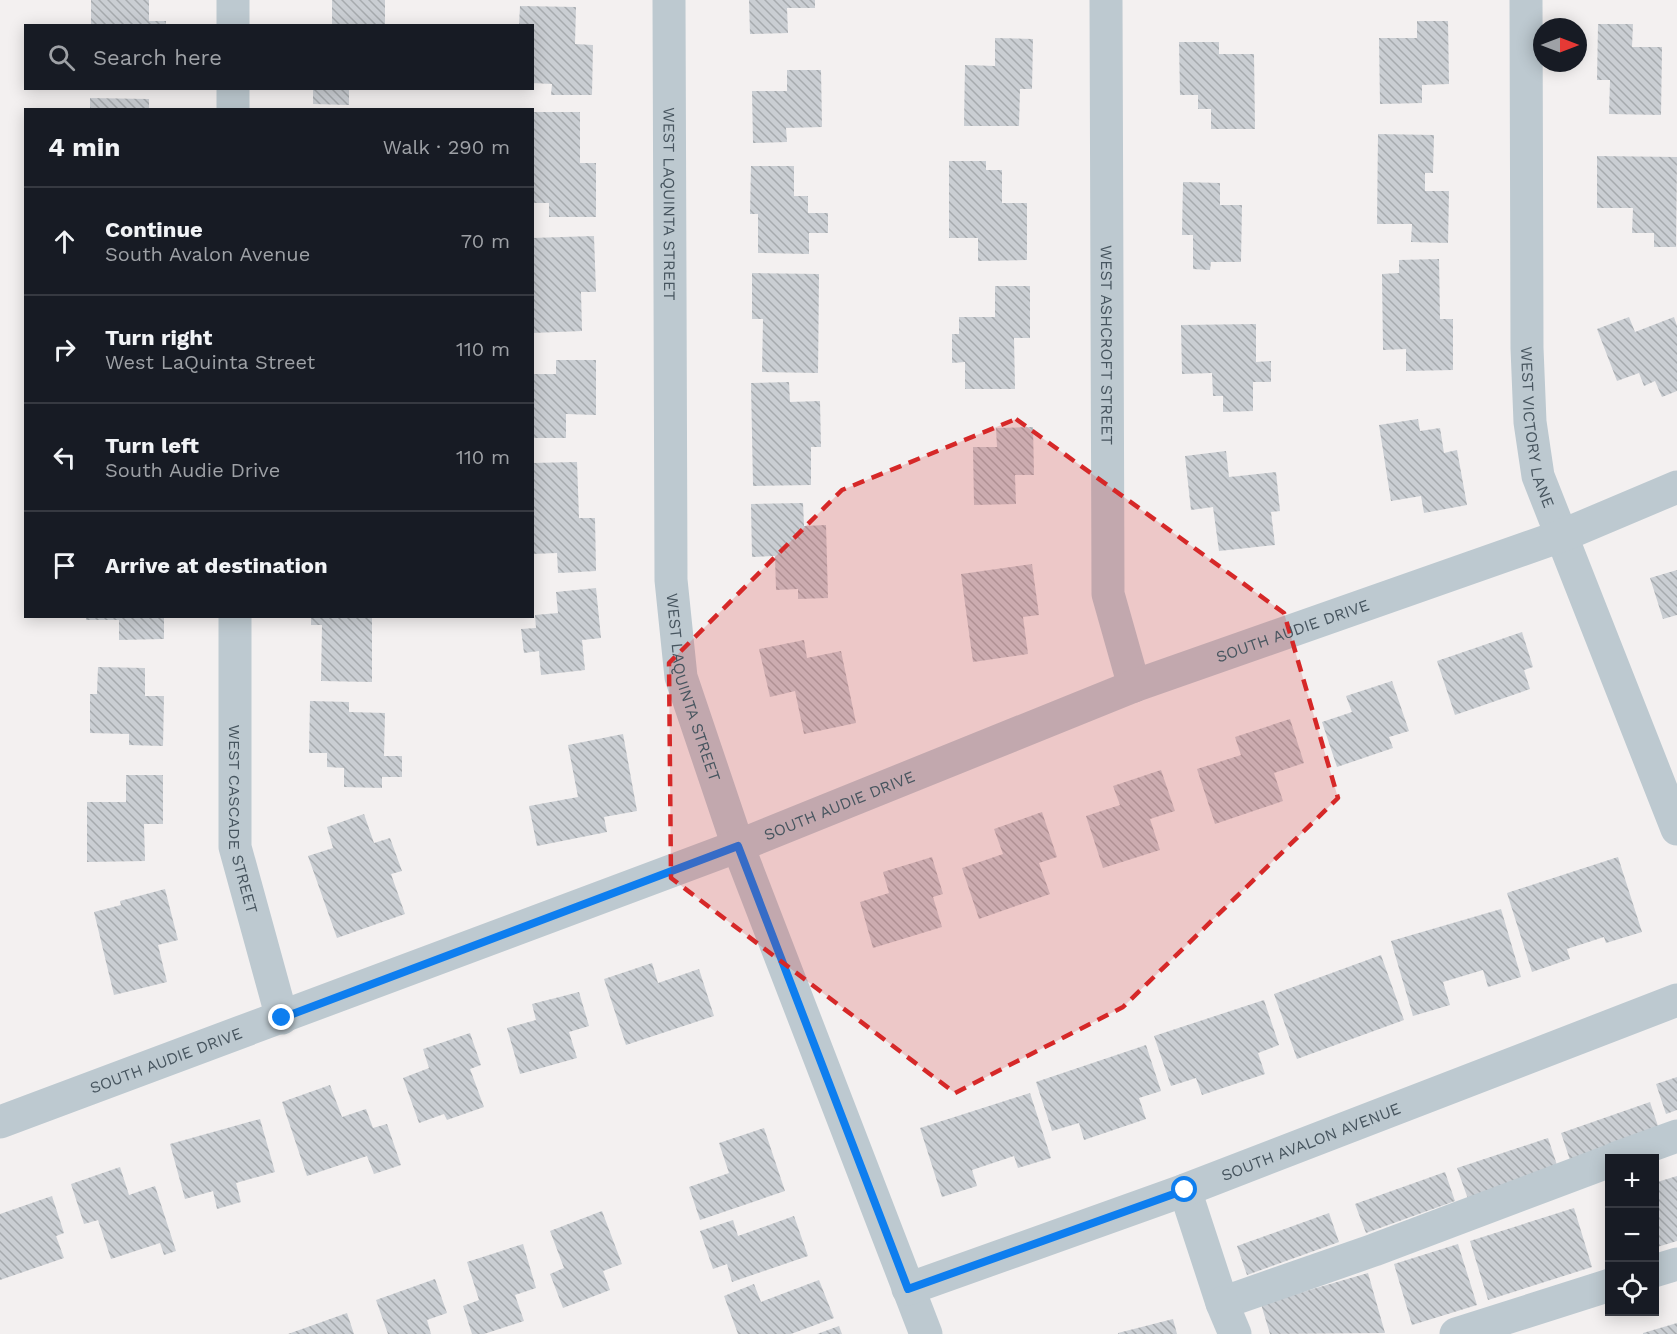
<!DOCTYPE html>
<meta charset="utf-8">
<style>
body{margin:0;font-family:"Work Sans",sans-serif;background:#242831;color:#f1f3f6}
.controls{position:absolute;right:18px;bottom:18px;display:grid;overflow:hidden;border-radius:0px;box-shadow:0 3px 15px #0003}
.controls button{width:54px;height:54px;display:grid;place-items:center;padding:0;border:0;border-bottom:2px solid #363941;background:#171b24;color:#f1f3f6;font:30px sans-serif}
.compass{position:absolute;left:1533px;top:18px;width:54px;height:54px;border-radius:50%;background:#171b24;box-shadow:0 3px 15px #0003;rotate:90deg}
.stop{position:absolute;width:18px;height:18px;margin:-14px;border:4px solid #0e7eef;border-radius:50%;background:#fff}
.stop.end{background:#0e7eef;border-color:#fff;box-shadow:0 2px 6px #0008}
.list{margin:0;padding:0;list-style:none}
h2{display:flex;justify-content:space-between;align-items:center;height:78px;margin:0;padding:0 24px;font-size:26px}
h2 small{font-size:20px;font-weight:400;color:#9ea1a6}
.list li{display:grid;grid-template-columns:39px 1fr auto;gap:18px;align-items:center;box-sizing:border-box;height:108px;padding:0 24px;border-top:2px solid #363941}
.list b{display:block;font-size:22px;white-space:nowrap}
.list p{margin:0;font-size:20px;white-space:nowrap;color:#9ea1a6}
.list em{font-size:20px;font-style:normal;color:#9ea1a6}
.icon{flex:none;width:33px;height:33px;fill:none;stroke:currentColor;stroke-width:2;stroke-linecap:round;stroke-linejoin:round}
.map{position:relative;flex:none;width:1677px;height:1334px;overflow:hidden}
.search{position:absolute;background:#171b24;box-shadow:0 3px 15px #0003;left:24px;top:24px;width:510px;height:66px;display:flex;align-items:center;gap:15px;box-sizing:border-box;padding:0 21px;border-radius:0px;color:#9ea1a6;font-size:22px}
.panel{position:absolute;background:#171b24;box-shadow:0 3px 15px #0003;left:24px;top:108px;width:510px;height:510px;border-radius:0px}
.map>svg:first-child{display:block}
.building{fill:url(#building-back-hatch)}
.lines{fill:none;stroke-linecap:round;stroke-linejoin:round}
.minor{stroke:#bdc9d0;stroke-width:33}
.route{stroke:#0e7eef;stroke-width:8}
.marked{fill:#d62828;fill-opacity:0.2;stroke:#d62828;stroke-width:4.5;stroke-dasharray:12 8;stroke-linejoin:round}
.labels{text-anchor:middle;stroke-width:4.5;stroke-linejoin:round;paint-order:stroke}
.street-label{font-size:16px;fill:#47555f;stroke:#fff}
</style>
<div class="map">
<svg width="1677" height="1334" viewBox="0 0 1677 1334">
<defs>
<pattern id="building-back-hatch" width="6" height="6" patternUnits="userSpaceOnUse" patternTransform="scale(1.5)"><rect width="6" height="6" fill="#caced3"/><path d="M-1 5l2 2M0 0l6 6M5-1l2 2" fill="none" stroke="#a6aaae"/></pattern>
</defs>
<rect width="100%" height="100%" fill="#f3f0f0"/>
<path class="building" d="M91 0H149V21H166V26H91Z
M332 0H385V26H332Z
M749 0H815V8H787L788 33 750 34Z
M520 6 576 7 575 44 593 45 592 95H551L552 84 532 83V26H519Z
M1417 21H1448L1449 84 1422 85V103L1380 104 1379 38H1417Z
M1598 24H1633L1632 47H1662L1661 115 1609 114 1610 80H1597Z
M995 38 1033 39 1032 89H1020L1019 126H964L965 65 995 66Z
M1179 42H1219V54H1254L1255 129H1211V109H1198V95H1180Z
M787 70H821L822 127 786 128 787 142 753 143 752 91H787Z
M313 88H349V105L313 104Z
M90 98 149 99V110H90Z
M532 112H580V163H596V217H549V203H532Z
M1378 134 1434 135 1433 173H1425V191H1449L1448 243 1411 242 1412 224H1377Z
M1597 156 1677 157 1676 247H1654V233H1632L1633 208H1597Z
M949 161H986V170H1002V203H1027V260L978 261V238H949Z
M751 166H794V196H808V213H828V233H809V254L758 253V214H750Z
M1183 182 1220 183V205H1242L1241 262H1211L1210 270 1193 269V235H1182Z
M594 236 596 292H581L582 331 532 333V238Z
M1439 259 1440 319H1453V370L1406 371V349L1383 350 1382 274 1399 273V260Z
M752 273 819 274 818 373 762 372 763 319H752Z
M995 286H1030V338H1014L1015 389H965V362L952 363V334H959V317H995Z
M1629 317 1635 332 1674 317 1677 326V391L1662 397 1655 381 1644 386 1639 373 1617 381 1597 329Z
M1256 324V362L1271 361V382H1253V411L1223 412V396H1213L1212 373 1182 374 1181 325Z
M556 360H596V415L566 414V438H532V374H556Z
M789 382 790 402 820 401 821 447H811V485L753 486 751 383Z
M1418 419 1420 431 1440 428 1444 453 1457 450 1467 505 1424 513 1421 496 1391 501 1379 425Z
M1033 427 1034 475H1015L1016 504 974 505 973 447H997L996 428Z
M1226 451 1229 477 1276 472 1280 511 1271 512 1275 545 1219 551 1213 507 1191 510 1185 456Z
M577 462 579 518H595L596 571 558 573 557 553 532 554V463Z
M803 503 804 526 826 525 828 598 798 599V589L776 590 775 556 752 557 751 504Z
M1032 564 1039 615 1023 617 1028 654 973 662 961 574Z
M1677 570V615L1663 619 1650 578Z
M596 588 601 638 582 640 585 670 541 675 539 651 524 653 521 629 536 628 535 615 558 613 556 592Z
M86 616H164V639L119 640V620H86Z
M311 616H372V682L321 681 322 625H311Z
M1522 632 1533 667 1524 670 1530 689 1455 715 1437 661Z
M804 640 807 658 841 651 856 723 804 734 795 691 770 697 759 649Z
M98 667 145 668V696H164L163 746 129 745V734L90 733V694H97Z
M1392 681 1409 731 1389 737 1393 748 1337 767 1322 722 1352 712 1346 696Z
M310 701 349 702V712L385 713 384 756H402V777H382V788L344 787V768L327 767V753H309Z
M1290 719 1304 763 1274 773 1283 801 1215 824 1197 769 1241 755 1235 737Z
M623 734 637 811 604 817 607 832 537 846 529 806 578 797 568 745Z
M1161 770 1175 811 1150 819 1160 850 1103 868 1086 816 1120 805 1113 786Z
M126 775H163V824H144L145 861 87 862V802H126Z
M1042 812 1057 857 1039 863 1050 894 979 919 962 868 1003 854 994 829Z
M364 814 374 843 390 838 402 871 391 874 405 914 337 938 308 856 333 848 327 827Z
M932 857 943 894 933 897 942 927 873 948 860 902 889 893 883 872Z
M1618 857 1642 932 1606 943 1604 937 1567 949 1570 959 1532 972 1507 893Z
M165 889 178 940 158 945 167 982 114 995 94 912 121 905 120 901Z
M1501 909 1521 977 1488 987 1483 970 1443 982 1450 1005 1413 1016 1391 941Z
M1381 955 1404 1020 1297 1059 1274 994Z
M652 963 658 983 699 969 714 1016 626 1045 604 979Z
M579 992 589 1026 569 1032 577 1058 520 1074 507 1028 536 1020 532 1004Z
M1264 1000 1279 1045 1258 1053 1265 1074 1202 1095 1196 1078 1171 1086 1154 1036Z
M470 1033 481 1065 470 1069 484 1107 447 1120 444 1114 419 1123 403 1078 429 1068 423 1049Z
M1146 1045 1161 1091 1139 1098 1146 1119 1084 1140 1079 1123 1052 1131 1036 1082Z
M1677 1077V1110L1666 1114 1656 1084Z
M330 1085 342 1117 366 1109 373 1128 387 1124 401 1165 374 1174 367 1156 307 1176 282 1102Z
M1030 1093 1051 1158 1018 1168 1014 1156 972 1170 977 1186 942 1197 920 1128Z
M1650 1102 1660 1132 1571 1163 1561 1133Z
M260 1119 275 1172 236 1183 241 1202 217 1209 213 1191 185 1199 170 1144Z
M764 1128 785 1191 700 1220 689 1187 729 1173 719 1143Z
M1548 1138 1558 1168 1468 1199 1457 1168Z
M120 1167 129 1195 155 1186 176 1251 164 1255 160 1243 111 1259 98 1220 84 1224 71 1184Z
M1445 1172 1455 1201 1366 1233 1355 1204Z
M1677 1176V1241L1654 1248V1183Z
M52 1196 64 1233 56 1236 64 1258 0 1280V1214Z
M1574 1208 1592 1267 1488 1300 1470 1241Z
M602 1211 622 1264 603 1271 610 1290 563 1308 550 1274 564 1268 550 1231Z
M1329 1213 1339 1242 1247 1275 1237 1246Z
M794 1216 808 1256 732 1282 727 1264 713 1269 700 1231 733 1220 738 1236Z
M523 1244 536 1288 515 1295 524 1321 484 1334H472L463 1306 479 1300 467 1262Z
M1458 1244 1477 1305 1412 1325 1394 1264Z
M1368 1273 1385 1333 1270 1334 1261 1304Z
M435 1279 447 1313 427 1320 431 1334H388L376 1300Z
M819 1280 834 1318 791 1334H738L724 1296 754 1284 761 1302Z
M347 1313 354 1334H288Z
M1173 1319 1177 1334H1118V1333Z
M1677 1323V1334H1643V1333Z
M839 1326 842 1334H817Z"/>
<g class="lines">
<g class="minor">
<path d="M233 0V26"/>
<path id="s1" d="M669 0 671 580 681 677 738 846 926 1334"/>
<path id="s2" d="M1106 0 1108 594 1134 686"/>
<path id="s3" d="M1526 0 1527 348 1530 422 1538 476 1677 829"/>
<path d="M233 88V110"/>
<path id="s4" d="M235 616V847L282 1018"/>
<path id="s5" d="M0 1122 738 846 1134 686 1561 536 1677 487"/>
<path d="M1616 1158 1677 1136"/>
<path d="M1185 1190 1222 1303 1374 1250 1610 1161"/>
<path d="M1654 1271 1677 1264"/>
<path id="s6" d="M908 1289 1185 1190 1677 1000"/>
<path d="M1222 1303 1235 1334"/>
<path d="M1456 1334 1610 1285"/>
</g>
</g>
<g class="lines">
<path class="route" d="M282 1018 738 846 908 1289 1185 1190"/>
</g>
<path class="marked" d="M1016 419 1284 613 1338 798 1123 1007 955 1093 671 878 669 663 842 490Z"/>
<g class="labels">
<g class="street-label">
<text dy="6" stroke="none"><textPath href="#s1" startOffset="204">WEST LAQUINTA STREET</textPath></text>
<text dy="6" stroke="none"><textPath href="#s2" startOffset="345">WEST ASHCROFT STREET</textPath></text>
<text dy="6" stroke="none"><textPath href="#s3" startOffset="428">WEST VICTORY LANE</textPath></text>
<text dy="6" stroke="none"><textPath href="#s5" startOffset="1383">SOUTH AUDIE DRIVE</textPath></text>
<text dy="6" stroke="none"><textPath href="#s1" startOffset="690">WEST LAQUINTA STREET</textPath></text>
<text dy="6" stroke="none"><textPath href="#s5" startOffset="897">SOUTH AUDIE DRIVE</textPath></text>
<text dy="6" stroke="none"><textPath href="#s4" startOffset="204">WEST CASCADE STREET</textPath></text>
<text dy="6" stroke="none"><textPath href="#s5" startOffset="177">SOUTH AUDIE DRIVE</textPath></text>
<text dy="6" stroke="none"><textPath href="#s6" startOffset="429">SOUTH AVALON AVENUE</textPath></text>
</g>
</g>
</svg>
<div class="controls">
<button>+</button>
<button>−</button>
<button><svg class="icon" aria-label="locate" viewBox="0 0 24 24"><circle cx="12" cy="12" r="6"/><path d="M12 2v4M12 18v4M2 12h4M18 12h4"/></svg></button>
</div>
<svg class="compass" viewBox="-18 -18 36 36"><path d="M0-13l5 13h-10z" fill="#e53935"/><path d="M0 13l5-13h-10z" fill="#9ea1a6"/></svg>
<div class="stop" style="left:1185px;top:1190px"></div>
<div class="stop end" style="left:282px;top:1018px"></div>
<div class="search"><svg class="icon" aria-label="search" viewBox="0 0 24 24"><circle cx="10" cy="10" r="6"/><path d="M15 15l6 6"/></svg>Search here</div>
<section class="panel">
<h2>4 min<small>Walk · 290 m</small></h2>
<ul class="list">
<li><svg class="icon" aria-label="ahead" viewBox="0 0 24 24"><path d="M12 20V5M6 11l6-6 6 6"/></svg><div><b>Continue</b><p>South Avalon Avenue</p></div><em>70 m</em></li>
<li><svg class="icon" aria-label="right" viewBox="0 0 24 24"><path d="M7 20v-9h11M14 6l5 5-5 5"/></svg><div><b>Turn right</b><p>West LaQuinta Street</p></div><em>110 m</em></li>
<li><svg class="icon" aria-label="left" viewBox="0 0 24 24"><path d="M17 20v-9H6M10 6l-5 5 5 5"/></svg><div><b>Turn left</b><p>South Audie Drive</p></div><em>110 m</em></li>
<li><svg class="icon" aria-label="arrive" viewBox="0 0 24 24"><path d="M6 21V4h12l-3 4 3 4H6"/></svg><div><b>Arrive at destination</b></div></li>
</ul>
</section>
</div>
